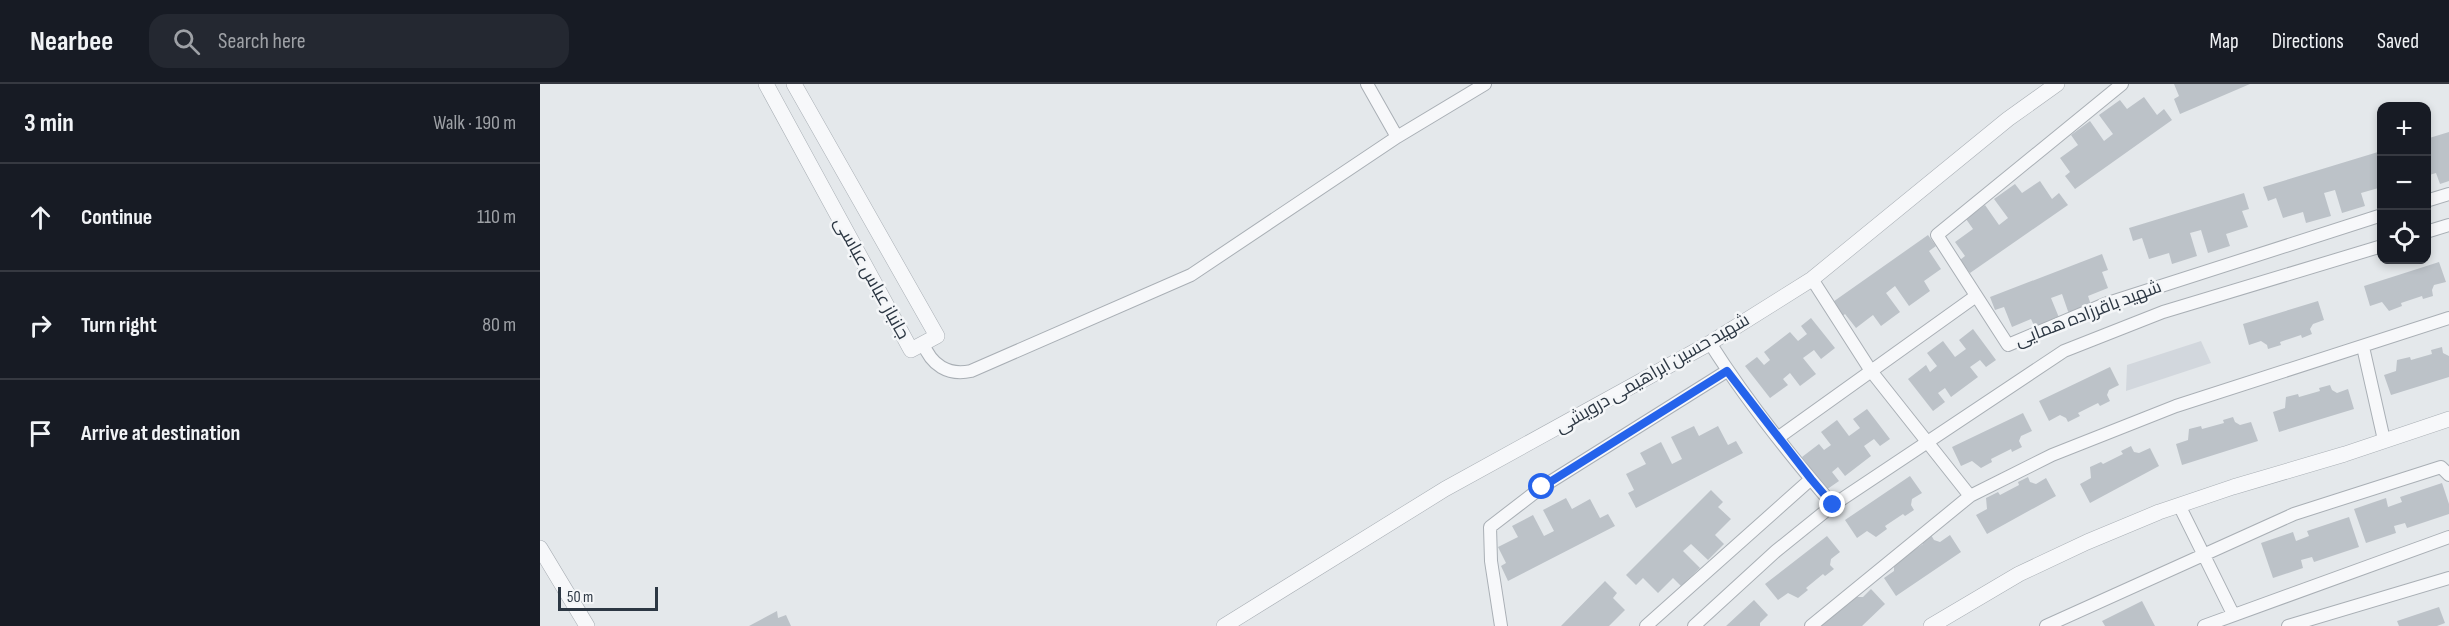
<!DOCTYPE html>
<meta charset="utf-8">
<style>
body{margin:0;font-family:"Sofia Sans Condensed",Cairo,sans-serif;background:#242831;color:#f1f3f6}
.controls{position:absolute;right:18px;top:18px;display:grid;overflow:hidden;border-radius:12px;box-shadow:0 3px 9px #0003}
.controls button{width:54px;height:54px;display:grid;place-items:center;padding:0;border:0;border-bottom:2px solid #363941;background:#171b24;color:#f1f3f6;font:30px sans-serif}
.scale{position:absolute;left:18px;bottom:15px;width:100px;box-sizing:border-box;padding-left:6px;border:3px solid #2c3743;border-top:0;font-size:16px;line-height:21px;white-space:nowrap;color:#2c3743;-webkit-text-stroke:4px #f4f6f8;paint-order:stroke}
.stop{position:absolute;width:18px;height:18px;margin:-14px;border:4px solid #2563eb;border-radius:50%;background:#fff}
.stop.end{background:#2563eb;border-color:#fff;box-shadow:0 2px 6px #0008}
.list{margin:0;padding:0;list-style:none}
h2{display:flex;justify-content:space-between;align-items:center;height:78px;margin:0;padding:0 24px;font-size:26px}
h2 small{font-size:20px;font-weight:400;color:#9ea1a6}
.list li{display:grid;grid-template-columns:39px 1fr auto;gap:18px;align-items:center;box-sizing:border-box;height:108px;padding:0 24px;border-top:2px solid #363941}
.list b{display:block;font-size:22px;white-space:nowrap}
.list em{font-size:20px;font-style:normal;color:#9ea1a6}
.icon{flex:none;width:33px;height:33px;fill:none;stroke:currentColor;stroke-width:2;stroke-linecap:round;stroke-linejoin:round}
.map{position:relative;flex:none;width:1909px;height:542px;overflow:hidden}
header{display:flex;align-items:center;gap:36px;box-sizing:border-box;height:84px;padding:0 30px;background:#171b24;border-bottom:2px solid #363941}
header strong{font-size:28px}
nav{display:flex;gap:33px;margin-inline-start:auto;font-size:21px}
.search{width:420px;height:54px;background:#242831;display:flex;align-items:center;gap:15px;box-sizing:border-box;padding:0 21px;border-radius:18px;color:#9ea1a6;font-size:22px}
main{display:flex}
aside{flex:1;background:#171b24}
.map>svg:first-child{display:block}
.built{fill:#d2d7dd}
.building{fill:#bcc2c8}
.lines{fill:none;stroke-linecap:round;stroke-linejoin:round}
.minor-casing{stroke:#a9afb5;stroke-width:14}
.tertiary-casing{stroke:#a9afb5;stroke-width:16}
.minor{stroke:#f7f8fa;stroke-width:12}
.tertiary{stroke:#f7f8fa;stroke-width:15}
.route{stroke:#2563eb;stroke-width:8}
.labels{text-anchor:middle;stroke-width:5;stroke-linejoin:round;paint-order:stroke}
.street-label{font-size:18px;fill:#2c3743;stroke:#f4f6f8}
</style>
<header>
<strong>Nearbee</strong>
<div class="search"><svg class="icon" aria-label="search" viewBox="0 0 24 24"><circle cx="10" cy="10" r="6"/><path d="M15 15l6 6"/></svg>Search here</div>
<nav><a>Map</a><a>Directions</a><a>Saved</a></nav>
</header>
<main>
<aside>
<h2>3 min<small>Walk · 190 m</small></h2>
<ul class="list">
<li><svg class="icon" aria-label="ahead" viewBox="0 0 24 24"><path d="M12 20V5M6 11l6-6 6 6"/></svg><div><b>Continue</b></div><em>110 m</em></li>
<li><svg class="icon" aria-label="right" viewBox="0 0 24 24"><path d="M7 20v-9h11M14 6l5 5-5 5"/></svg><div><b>Turn right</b></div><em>80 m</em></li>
<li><svg class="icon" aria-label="arrive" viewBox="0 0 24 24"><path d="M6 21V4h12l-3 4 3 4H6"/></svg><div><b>Arrive at destination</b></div></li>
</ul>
</aside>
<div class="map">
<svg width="1909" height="542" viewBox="0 0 1909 542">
<rect width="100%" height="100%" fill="#e4e8eb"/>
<path class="built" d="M1661 257 1671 279 1586 307 1587 281Z"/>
<path class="building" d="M1634 0H1710L1640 30 1634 15 1639 12Z
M1604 13 1617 31 1624 25 1632 36 1535 105 1525 92 1530 88 1520 74 1538 61 1531 51 1550 37 1564 57 1573 50 1559 31 1580 16 1587 25Z
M1909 48V97L1900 100 1896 89 1886 92V55Z
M1838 68 1842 85 1837 86 1842 103 1821 109 1825 122 1802 129 1795 106 1784 109 1791 132 1766 139 1763 128 1743 134 1736 114 1728 117 1723 103Z
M1500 97 1512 115 1519 109 1528 121 1430 189 1420 176 1425 172 1415 158 1433 145 1426 135 1445 121 1459 141 1468 134 1454 115 1475 100 1482 109Z
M1704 109 1709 125 1702 127 1708 143 1686 150 1690 162 1668 169 1661 146 1650 149 1657 172 1632 180 1629 169 1609 175 1602 154 1593 157 1589 144Z
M1388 151 1396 162 1389 167 1401 185 1384 197 1390 207 1369 222 1355 202 1346 209 1360 228 1341 242 1333 231 1316 244 1305 230 1300 234 1290 220Z
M1562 170 1568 186 1562 188 1568 204 1548 212 1552 224 1530 233 1522 210 1511 214 1520 236 1496 246 1491 235 1472 243 1464 223 1455 226 1450 213Z
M1899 178 1906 198 1894 201 1892 206 1893 212 1883 215 1882 212 1861 219 1862 222 1849 227 1842 218 1830 222 1824 202Z
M1778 217 1784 236 1773 240 1770 245 1772 250 1762 254 1761 251 1740 258 1741 261 1728 265 1727 261 1721 257 1709 261 1703 240Z
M1271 234 1295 264 1281 275 1274 266 1263 274 1276 290 1260 302 1250 289 1243 295 1248 301 1230 314 1205 282 1217 273 1224 281 1230 276 1224 268 1250 248 1258 257 1267 250 1261 242Z
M1433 245 1456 276 1446 283 1440 276 1430 283 1438 293 1411 313 1405 304 1398 309 1405 318 1393 327 1368 295 1386 281 1390 288 1397 282 1387 269 1403 257 1415 273 1426 265 1419 256Z
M1902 263 1903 269 1909 272V293L1851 311 1844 291 1856 287 1857 276 1870 273 1871 276 1892 270 1891 266Z
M1570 283 1579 301 1569 306 1567 311 1570 317 1560 322 1558 319 1538 329 1540 332 1528 338 1526 334 1520 331 1509 337 1499 317Z
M1790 301 1792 306 1797 309 1808 305 1814 325 1739 348 1733 328 1745 324 1746 313 1758 310 1759 313 1780 307 1779 304Z
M1327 325 1350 355 1340 362 1334 355 1324 362 1331 372 1305 392 1298 383 1292 388 1299 397 1286 406 1262 373 1279 360 1284 366 1291 361 1281 348 1297 336 1309 352 1320 344 1313 335Z
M1483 329 1492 347 1481 352 1479 357 1482 363 1472 368 1471 365 1451 375 1452 378 1441 384 1432 377 1421 382 1412 363Z
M1693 333 1695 338 1700 341 1711 338 1718 357 1642 381 1636 360 1648 356 1649 345 1661 342 1662 345 1684 339 1683 336Z
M1154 342 1159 352 1178 342 1188 361 1196 357 1203 369 1096 424 1088 409 1094 406 1086 390 1106 380 1100 369 1121 358 1132 380 1142 375 1131 353Z
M1591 362 1594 368 1599 369 1610 364 1619 382 1550 419 1540 400 1551 394 1550 383 1561 378 1563 380 1583 370 1581 367Z
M1370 392 1382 409 1372 415 1371 421 1374 426 1365 432 1363 430 1345 442 1347 445 1336 453 1327 447 1317 454 1305 436Z
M1488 393 1490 398 1496 400 1506 394 1516 412 1447 450 1436 431 1447 425 1446 414 1458 408 1460 411 1479 401 1478 398Z
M1902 399 1909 420V430L1867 444 1865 439 1854 442 1856 449 1826 459 1814 425 1846 414 1848 423 1862 418 1860 413Z
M1171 406 1183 418 1178 423 1191 435 1175 451 1184 460 1168 476 1151 460 1143 467 1160 484 1141 502 1133 494 1118 509 1103 494 1096 501 1086 491Z
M1026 414 1032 425 1050 415 1060 434 1068 430 1075 442 968 497 961 482 966 479 958 463 978 453 972 442 993 431 1004 452 1014 447 1003 426Z
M1809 433 1819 463 1774 478 1772 473 1761 476 1763 484 1733 494 1721 459 1753 448 1756 457 1769 452 1767 447Z
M1391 451 1394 456 1400 458 1410 451 1421 468 1356 512 1344 494 1354 487V480L1383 460 1382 457Z
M1287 452 1300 468 1291 475 1290 481 1294 485 1285 492 1283 490 1266 504 1268 506 1258 514 1248 509 1238 516 1225 500Z
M1065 497 1077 509 1073 514 1085 526 1069 542H1021Z
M1331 505 1345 520 1322 542H1281L1279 540 1313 509 1317 513H1323Z
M1214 516 1228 531 1220 539V542H1186Z
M1602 517 1615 542H1565L1562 537Z
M1899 523 1905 539 1897 542H1859L1857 537Z
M237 527 238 534 246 531 251 542H209Z"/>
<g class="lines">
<defs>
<path id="minor" d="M827 0 857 53
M1582 0 1397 151 1468 261 1565 220 1842 131
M1886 117 1909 110
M1886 148 1909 141
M1272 195 1331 287 1430 412
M383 259C391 281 408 292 431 287L651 191 857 53 945 0
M1170 259C1206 316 1249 370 1293 421
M1823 263 1844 356
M1239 353 1436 212
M1639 421 1693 530
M961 542 951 477 950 443 1002 403 1187 287
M1106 542 1271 395
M1154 542 1236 467 1293 421 1524 267 1623 228 1842 162
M1271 542 1430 412 1512 371 1636 322 1909 234
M1506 542 1754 430 1901 383 1909 391
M1664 542 1909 453
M1748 542 1909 494"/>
<path id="tertiary" d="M226 0 371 266 397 252 254 0
M0 464 47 542
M684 542 905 405 1170 259 1272 195 1468 35 1517 0
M1391 542 1479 490 1547 458 1619 428 1693 403 1805 370 1909 335"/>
</defs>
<use href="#minor" class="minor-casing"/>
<use href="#tertiary" class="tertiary-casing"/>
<use href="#minor" class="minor"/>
<use href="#tertiary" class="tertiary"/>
</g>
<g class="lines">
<path class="route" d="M1002 403 1187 287 1271 395 1293 421"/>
</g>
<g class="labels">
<g class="street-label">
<text transform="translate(332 194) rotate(61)" y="6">جانباز عباس عباسی</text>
<text transform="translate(1548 229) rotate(-21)" y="6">شهید باقرزاده همایی</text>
<text transform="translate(1112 289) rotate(-30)" y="6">شهید حسین ابراهیمی درویشی</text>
</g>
</g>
</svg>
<div class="controls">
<button>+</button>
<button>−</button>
<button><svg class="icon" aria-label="locate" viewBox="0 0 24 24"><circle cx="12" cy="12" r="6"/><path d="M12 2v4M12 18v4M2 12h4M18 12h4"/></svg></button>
</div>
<div class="scale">50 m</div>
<div class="stop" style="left:1002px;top:403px"></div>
<div class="stop end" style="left:1293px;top:421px"></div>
</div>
</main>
